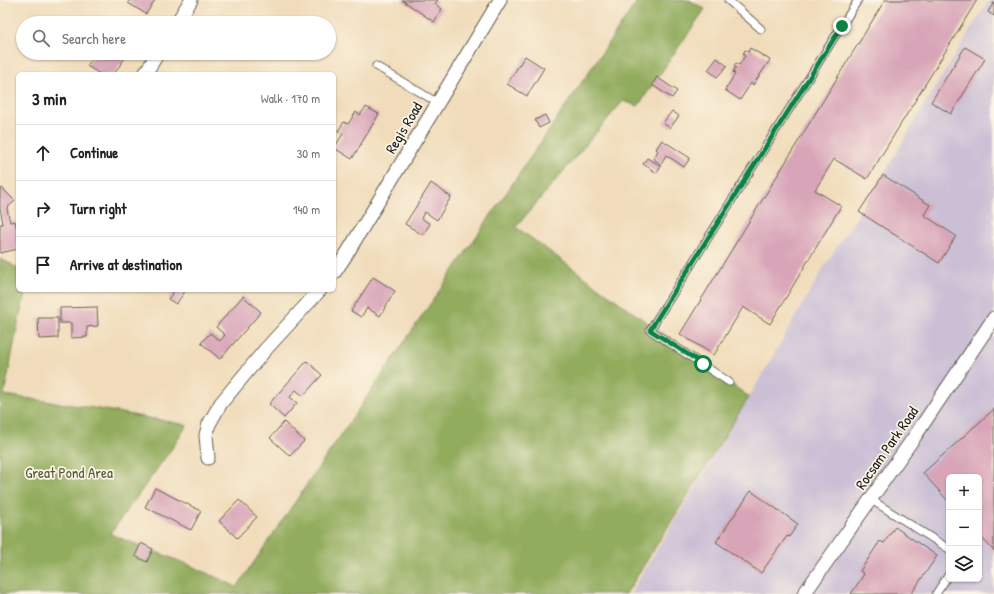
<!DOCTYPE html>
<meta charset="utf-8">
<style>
body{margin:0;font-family:"Patrick Hand",sans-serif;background:#f6f6f6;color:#202124}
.controls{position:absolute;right:12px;bottom:12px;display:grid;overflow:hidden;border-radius:6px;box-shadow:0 1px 3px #0004}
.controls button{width:36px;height:36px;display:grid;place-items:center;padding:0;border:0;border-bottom:1px solid #e0e0e0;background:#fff;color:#202124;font:20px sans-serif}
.stop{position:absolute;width:12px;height:12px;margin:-9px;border:3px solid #0b8043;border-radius:50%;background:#fff}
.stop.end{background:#0b8043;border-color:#fff;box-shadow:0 1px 4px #0008}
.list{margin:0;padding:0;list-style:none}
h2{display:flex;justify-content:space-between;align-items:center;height:52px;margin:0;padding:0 16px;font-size:17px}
h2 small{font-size:13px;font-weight:400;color:#757577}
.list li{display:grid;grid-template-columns:26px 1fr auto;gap:12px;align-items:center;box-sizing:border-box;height:56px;padding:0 16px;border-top:1px solid #e0e0e0}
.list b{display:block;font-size:15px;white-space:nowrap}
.list em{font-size:13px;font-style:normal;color:#757577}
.icon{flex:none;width:22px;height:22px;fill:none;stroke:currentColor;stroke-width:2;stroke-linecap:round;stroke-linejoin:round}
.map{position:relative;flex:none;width:994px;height:594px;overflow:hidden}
.search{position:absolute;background:#fff;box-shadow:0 1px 3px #0004;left:16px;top:16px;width:320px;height:44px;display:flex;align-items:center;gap:10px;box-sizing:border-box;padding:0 14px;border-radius:22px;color:#757577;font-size:15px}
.panel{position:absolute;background:#fff;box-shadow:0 1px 3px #0004;left:16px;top:72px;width:320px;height:220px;border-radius:6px}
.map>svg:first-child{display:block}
.industrial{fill:#cbbfd5;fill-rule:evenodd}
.forest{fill:#92ac5d;stroke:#57643c}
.building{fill:#d8a5b8}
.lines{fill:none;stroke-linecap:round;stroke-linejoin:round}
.service-casing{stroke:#665f53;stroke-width:9}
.minor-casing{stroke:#665f53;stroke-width:15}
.service{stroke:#fff;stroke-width:7}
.minor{stroke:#fff;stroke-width:13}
.route{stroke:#0b8043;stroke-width:5}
.labels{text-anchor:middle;stroke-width:3.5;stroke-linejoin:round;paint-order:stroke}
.street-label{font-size:15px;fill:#1c1c1c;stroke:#fcf5e5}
.park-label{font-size:15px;fill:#535837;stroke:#fcf5e5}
</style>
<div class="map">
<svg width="994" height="594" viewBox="0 0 994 594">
<rect width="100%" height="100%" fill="#fcf5e5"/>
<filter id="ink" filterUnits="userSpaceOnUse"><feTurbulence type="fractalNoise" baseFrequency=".025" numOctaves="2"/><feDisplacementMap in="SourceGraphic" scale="8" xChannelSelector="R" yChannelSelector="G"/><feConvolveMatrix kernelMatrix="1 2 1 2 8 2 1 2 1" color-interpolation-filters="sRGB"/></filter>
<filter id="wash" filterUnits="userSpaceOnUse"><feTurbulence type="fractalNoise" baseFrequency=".012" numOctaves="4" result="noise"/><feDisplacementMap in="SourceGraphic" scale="16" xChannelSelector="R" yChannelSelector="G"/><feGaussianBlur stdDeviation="0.9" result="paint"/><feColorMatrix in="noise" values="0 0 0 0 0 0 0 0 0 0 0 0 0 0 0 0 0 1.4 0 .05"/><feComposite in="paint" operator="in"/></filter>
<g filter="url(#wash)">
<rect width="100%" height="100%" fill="#f0dcba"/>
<path class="industrial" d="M989 0H994V592L988 594H630L754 389 827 262 873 192 927 100ZM949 477H979V579H949Z"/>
<path class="forest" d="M638 0H689L705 9 638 106 623 101 516 227 749 397 626 594H0V259L11 264 18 269V290H26L19 319 4 395 100 409 187 425 175 444 110 534 187 564 237 587Z"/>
<g id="blocks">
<path class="building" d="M129 0H155L146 14 128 3Z
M402 0H438L435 4 442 9 434 22Z
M885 0H977L867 179 834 159 815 190 841 206 770 324 743 307 714 355 680 334Z
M994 2V16L988 12Z
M218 18 226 23H215Z
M965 47 985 59 951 114 931 102Z
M750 48 770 60 753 85 751 83 740 100 725 90 735 74 733 72 736 67 734 66 736 63 739 65 745 56 743 54 745 50 748 52Z
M96 53H120L126 56 114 74H100L87 66Z
M197 53H208L205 58Z
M525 56 544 68 527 96 507 84Z
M717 58 727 66 717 77 708 70Z
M657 77 677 91 672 98 652 85Z
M366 107 379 114 352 159 334 148 343 134 338 131 344 122 348 124 356 112 360 115Z
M672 111 679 116 670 128 663 123Z
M545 115 549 123 539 128 535 120Z
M662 140 690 158 684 167 666 155 661 164 653 159 658 151 656 149Z
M647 158 661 166 657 173 643 164Z
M883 175 930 205 924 215 956 236 939 263 859 212Z
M431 183 451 197 437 220 425 212 421 218 430 224 423 235 405 224Z
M2 188 15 201 7 208 10 222 15 221 18 235V249L0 253V224H3L0 208V190Z
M373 277 395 291 380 316 367 308 361 317 351 311Z
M175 290H186L176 304 168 299Z
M243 296 261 312 220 359 201 343 210 333 220 341 225 335 216 327Z
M97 307 98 326 87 327V337L71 338V323H60V308Z
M38 318H58V338L39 339Z
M307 361 322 375 303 396 296 390 290 397 297 403 284 418 269 404Z
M994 409V551L979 535V477H949V502L923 473Z
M284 422 304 441 290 456 270 438Z
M155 488 201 511 191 530 145 507Z
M751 491 798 524 789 537 787 536 761 573 716 542Z
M239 500 257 517 237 538 219 521Z
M895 527 937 556 911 594H851L864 574 860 571 880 541 884 543Z
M141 543 153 549 147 562 135 556Z"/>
</g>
</g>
<g filter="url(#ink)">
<use href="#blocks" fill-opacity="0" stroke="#665f53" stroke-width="1"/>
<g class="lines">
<defs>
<path id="service" d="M728 0 761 29
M376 66 438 103
M729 382 650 330 858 0
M870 499 949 549
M936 594 949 574"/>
<path id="minor" d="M177 23 191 0
M145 74 158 53
M334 273 346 255 500 0
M208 458 206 435 209 424 221 403 265 350 320 290
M804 594 915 436 994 318"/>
</defs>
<use href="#service" class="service-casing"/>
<use href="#minor" class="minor-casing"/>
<use href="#service" class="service"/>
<use href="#minor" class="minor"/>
</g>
</g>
<g class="lines" filter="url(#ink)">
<path class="route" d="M703 364 650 330 842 26"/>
</g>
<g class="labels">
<g class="street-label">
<text transform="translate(404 128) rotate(-59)" y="5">Regis Road</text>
<text transform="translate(887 448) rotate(-55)" y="5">Rocsam Park Road</text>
</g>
<g class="park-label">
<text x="69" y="478">Great Pond Area</text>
</g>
</g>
</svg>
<div class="controls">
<button>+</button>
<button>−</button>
<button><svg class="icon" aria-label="layers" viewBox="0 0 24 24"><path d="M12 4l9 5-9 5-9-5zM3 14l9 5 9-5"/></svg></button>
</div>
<div class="stop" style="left:703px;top:364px"></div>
<div class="stop end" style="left:842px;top:26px"></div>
<div class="search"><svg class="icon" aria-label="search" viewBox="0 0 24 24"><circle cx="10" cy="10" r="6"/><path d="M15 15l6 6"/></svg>Search here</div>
<section class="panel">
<h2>3 min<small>Walk · 170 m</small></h2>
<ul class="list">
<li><svg class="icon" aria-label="ahead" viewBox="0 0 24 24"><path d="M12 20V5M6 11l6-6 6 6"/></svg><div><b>Continue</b></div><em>30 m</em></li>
<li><svg class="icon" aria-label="right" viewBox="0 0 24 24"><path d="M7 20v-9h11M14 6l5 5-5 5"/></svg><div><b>Turn right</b></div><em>140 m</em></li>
<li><svg class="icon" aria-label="arrive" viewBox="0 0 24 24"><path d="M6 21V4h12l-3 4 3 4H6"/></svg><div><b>Arrive at destination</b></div></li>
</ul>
</section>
</div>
